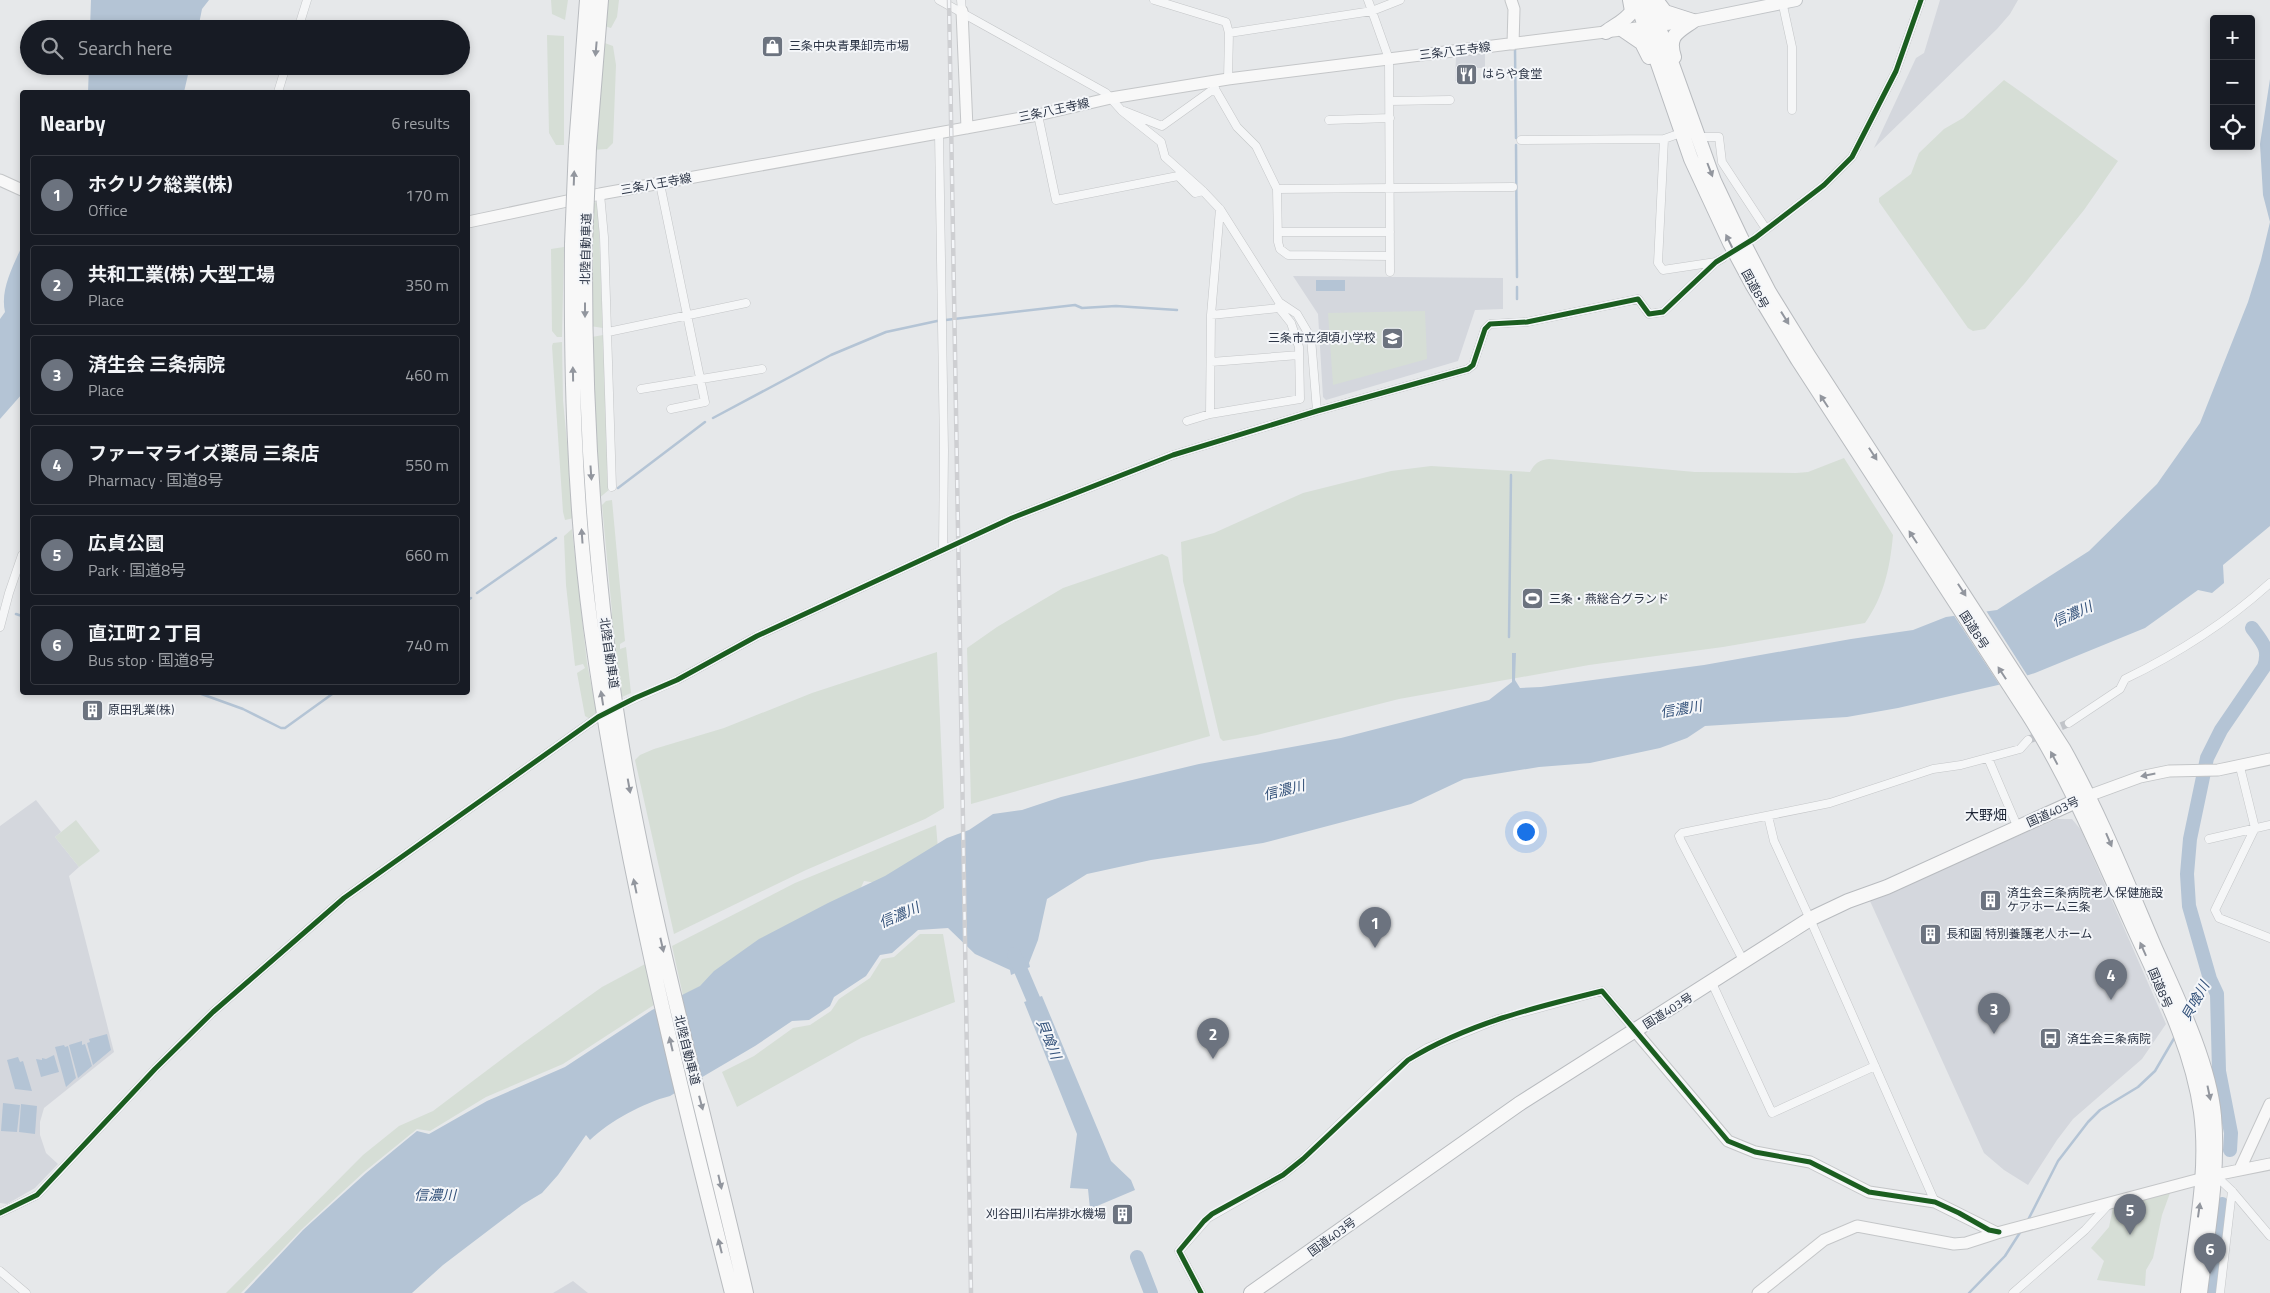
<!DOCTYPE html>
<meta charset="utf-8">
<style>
body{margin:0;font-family:"Titillium Web","Noto Sans JP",sans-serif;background:#20242c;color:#f1f3f6}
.controls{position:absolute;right:15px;top:15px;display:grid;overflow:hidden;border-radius:5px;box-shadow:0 2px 8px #0003}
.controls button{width:45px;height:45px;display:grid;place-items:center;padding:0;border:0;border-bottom:1px solid #363941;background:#171b24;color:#f1f3f6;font:25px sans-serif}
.you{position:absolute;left:1525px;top:831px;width:18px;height:18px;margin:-12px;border:4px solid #fff;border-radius:50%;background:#1a73e8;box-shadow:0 0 0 8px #1a73e833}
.badge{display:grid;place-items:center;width:32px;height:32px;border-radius:50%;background:#6c737f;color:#fff;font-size:16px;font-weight:700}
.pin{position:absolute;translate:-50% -41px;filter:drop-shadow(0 1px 2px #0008)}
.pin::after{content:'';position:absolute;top:26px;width:18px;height:15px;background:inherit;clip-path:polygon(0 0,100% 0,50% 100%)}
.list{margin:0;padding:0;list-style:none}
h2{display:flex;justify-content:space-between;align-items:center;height:65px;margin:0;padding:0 20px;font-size:21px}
h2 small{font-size:16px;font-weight:400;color:#9ea1a6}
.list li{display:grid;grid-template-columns:32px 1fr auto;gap:15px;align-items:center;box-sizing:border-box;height:80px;margin:0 10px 10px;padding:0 10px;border:1px solid #363941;border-radius:5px}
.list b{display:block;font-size:19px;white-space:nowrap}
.list p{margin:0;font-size:16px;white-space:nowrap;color:#9ea1a6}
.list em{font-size:16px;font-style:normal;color:#9ea1a6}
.icon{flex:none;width:28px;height:28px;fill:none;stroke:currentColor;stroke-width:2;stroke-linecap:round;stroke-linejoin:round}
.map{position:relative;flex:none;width:2270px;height:1293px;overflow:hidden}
.search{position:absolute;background:#171b24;box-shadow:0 2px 8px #0003;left:20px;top:20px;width:450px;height:55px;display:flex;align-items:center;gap:12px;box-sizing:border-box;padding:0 18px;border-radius:28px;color:#9ea1a6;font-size:19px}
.panel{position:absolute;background:#171b24;box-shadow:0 2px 8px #0003;left:20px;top:90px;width:450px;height:605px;border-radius:5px}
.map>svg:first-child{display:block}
.built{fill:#d4d7dd}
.green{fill:#d6ded6}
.water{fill:#b4c4d5}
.pier{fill:#e6e8ea}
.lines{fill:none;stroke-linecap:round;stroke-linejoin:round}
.stream{stroke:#b4c4d5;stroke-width:2.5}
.river{stroke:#b4c4d5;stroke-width:14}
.street-tunnel{stroke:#c1c4c9;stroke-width:8;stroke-dasharray:8 4;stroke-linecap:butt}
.street-casing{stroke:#c4c6c8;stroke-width:9}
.secondary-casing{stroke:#c4c6c8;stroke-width:13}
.primary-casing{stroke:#c2c5c8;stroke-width:14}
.highway-casing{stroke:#b8bbbf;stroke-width:16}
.street{stroke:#f5f6f7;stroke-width:8}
.secondary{stroke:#f8f8f8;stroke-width:11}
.primary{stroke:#f8f8f8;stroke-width:12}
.highway{stroke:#f8f8f8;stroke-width:14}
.rail-casing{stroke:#cecfd2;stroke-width:4.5}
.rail{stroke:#f4f6f9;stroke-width:2.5;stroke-dasharray:8;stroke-linecap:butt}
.highway-bridge-casing{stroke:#b8bbbf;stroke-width:16;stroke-linecap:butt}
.highway-bridge{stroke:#f8f8f8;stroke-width:14}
.cycleway-casing{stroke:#f4f6f9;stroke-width:8}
.cycleway{stroke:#1b5e20;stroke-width:5}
.oneway{fill:#92969e}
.labels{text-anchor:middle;stroke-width:4;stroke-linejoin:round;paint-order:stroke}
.poi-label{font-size:12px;fill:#2b3445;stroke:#f4f6f9;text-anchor:start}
.street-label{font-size:12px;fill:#2b3445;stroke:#f4f6f9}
.water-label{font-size:14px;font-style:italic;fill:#34527a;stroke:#f4f6f9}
.neighbourhood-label{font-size:14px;fill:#1d2536;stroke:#f4f6f9}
</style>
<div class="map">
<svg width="2270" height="1293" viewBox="0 0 2270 1293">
<rect width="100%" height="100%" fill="#e6e8ea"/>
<path class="built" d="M1940 0H2018L2010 14 1997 29 1874 148 1916 58 1924 53Z
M1485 52V68H1476V80L1455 81 1456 56Z
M1293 276 1503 278V309L1475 310 1458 361 1326 400 1323 397 1318 314Z
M36 800 61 832 55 837 79 867 69 876 114 1052 44 1108 40 1122V1135L46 1153 58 1164 35 1188 7 1204 0 1203V826Z
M2057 819H2072L2081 830 2166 1024 2142 1059 2073 1119 2057 1140 2028 1185 2004 1170 1984 1153 1870 901Z
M573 1281 588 1293H553Z"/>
<path class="green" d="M551 0H568L565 20 552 14Z
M607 0H619L617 17 611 28 604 26Z
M547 35 564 36V145H556L549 133Z
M602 42 613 46 616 65 613 143 607 149 592 150Z
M2004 80 2118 161 2084 210 2025 283 1985 329 1973 331 1968 328 1879 202V198L1911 174 1919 153 1944 129 1963 118Z
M596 202 598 208 603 328 590 326 591 204Z
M564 247 562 337H557L552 331 551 249Z
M1425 311 1427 359 1333 385 1328 313Z
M603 335 605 339 610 489 598 499 592 337Z
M562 342 563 400 574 518 565 520 563 512 552 346 553 343Z
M1844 458 1893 535C1890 568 1884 596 1865 623L1723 647 1589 665 1399 699 1257 735 1223 741 1220 738 1183 581 1181 542 1214 533 1303 493 1391 471 1431 466 1530 472C1535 463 1539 460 1549 459L1695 472 1796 473 1808 472Z
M612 500 625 641 620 644V649L626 647 631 693 622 697 611 620 612 612 602 505 606 501Z
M572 529 587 663 597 713 590 719 585 716 577 673 585 668 583 664 575 666 566 585 564 536Z
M1162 554 1168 557 1210 736 971 804 967 648 997 627 1063 588Z
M937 652 944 808 925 819 806 870 674 934 635 760 640 755 654 749 724 728 812 693Z
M76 820 100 851 79 867 55 837Z
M936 825 938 849 884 884 864 881 856 898 684 1000 672 946 795 883Z
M920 934H943L955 1002 861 1038 737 1107 722 1072 754 1056 793 1028 810 1025 831 1011 839 999 870 978 882 959 894 957Z
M647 963 657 1003 563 1064 486 1097 430 1131 417 1129 364 1172 302 1229 241 1293H226L363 1155 399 1126 433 1111 522 1044 602 987Z
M2170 1193 2162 1215 2153 1258 2146 1270 2145 1286 2097 1280 2104 1261 2091 1248 2109 1227 2113 1208Z"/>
<path class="water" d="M91 0H209L202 9 198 29H90Z
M89 66H190L184 92H88Z
M2270 79V526L2223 565 2224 583 2212 593 2198 590 2145 628 2035 673 1998 685 1898 708 1847 717 1705 726 1687 738 1660 748 1590 763 1539 767 1464 779 1411 804 1263 843 1151 860 1087 874 1047 899 1038 940 1029 963 1030 967 1011 975 1010 970 975 954 948 928 918 930 892 953 880 955 866 976 834 997 830 1006 809 1020 792 1021 755 1046 670 1096C643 1103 610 1121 590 1140L586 1135 558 1175 542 1193 522 1205 443 1265 412 1293H244L303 1230 366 1173 417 1131 429 1134 487 1101 565 1067 652 1010 700 986 714 971 759 939 828 903 885 876 947 838 969 830 993 814 1022 810 1061 797 1199 764 1341 738 1489 700 1512 682V653H1516L1515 680 1520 688 1541 687 1704 665 1851 639 1913 630 1946 617 1997 610 2089 551 2157 484 2200 423 2248 302 2261 260 2270 222 2263 195 2260 144Z
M22 246V394L0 419V319L5 312C0 290 13 266 22 246Z
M1316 280H1345V291H1316Z
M1042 996 1111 1161 1131 1180 1135 1190 1090 1209 1088 1189 1070 1188 1077 1134 1024 1002Z
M107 1034 111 1050 93 1065 87 1043 90 1042 89 1039Z
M82 1041V1045L85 1044 92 1066 78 1078 69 1045Z
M64 1045 65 1047 68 1046 76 1078 66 1087 55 1047Z
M54 1055 59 1072 41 1077 36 1059 42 1060V1058L46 1059Z
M18 1057 20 1062 23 1061 32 1091 15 1089 7 1060Z
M3 1103 20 1105 17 1132 1 1131Z
M21 1104 37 1106 35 1134 19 1132Z"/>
<path class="pier" d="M1985 609 2029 678 2001 687 1953 614Z"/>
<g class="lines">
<path class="stream" d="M1515 49 1516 138
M1516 145 1517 277
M1517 287V299
M713 418 831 355 886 332 937 321 1075 305 1082 308 1116 306 1177 310
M618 488 705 422
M477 593 556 538
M468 600 471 598
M16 614 22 616
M1509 637 1511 475
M196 692 243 709 281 728H285L335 692
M2189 1013 2210 979
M2028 1220 2058 1161 2088 1122 2100 1110 2138 1087 2155 1071 2176 1035
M1969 1293 2005 1256 2021 1231"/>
<path class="river" d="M1014 954 1040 1015
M2230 1150 2231 1133 2219 1071 2217 994 2210 979 2189 906 2187 874 2190 839 2207 758 2221 730 2264 667C2270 649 2263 643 2252 628
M1137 1257 1151 1293
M2212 1293 2222 1204"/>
<path class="street-tunnel" d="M2028 740 2069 723"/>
<defs>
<path id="street" d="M939 0 1106 93 1122 111 1161 142 1165 157 1203 191 1220 209 1279 302 1297 314 1311 338 1317 411
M961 0 962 11
M1154 0 1226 22 1229 33 1228 79
M1368 0 1389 59 1390 272
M1782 1 1792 47V110
M298 29 307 0
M1229 33 1372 11 1400 0
M1211 82 1237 127 1256 146 1277 189 1513 187
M278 92 286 66
M1390 101 1450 100
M1124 111 1162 126 1215 88
M1038 115 1056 200 1178 176 1195 193 1203 191
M1329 120 1390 118
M939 133 944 450 943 550
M1697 137H1719L1722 162 1766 229
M1664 139 1658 263 1663 270 1716 262
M1521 140 1664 139 1681 133
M660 184 705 402 671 409
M1277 189 1278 242 1280 249 1288 255 1390 256
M600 194 604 237 612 487
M1278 232H1390
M1755 238 1824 185 1852 157 1896 71 1921 0
M1211 315 1279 308
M608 332 746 303
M1211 362 1299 355
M641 389 762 369
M1210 414 1211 315 1220 209
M1187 421 1210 414 1300 399 1299 347 1291 323 1279 308V302
M0 627 9 593 22 555
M623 704 677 680 757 636 1012 518 1173 455 1317 411 1468 369 1473 365 1485 329 1490 324 1527 322 1638 299 1649 314 1663 312 1716 262 1723 258
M2069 723 2120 689 2125 679C2179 653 2226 623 2270 583
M1988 758 2018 828
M2240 767 2255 828 2215 910 2219 918 2270 938
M1768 816 1774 841 1810 919 1935 1202
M2209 839 2270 825
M1744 962 1681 841 1679 836 1682 833 1830 803 1933 769 1961 765 2020 749 2028 740
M1712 983 1772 1113 1875 1066
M2215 1175 2232 1191 2270 1236
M0 1213 37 1195 155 1069 213 1012 344 898 598 717
M0 1271 26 1293
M1201 1293 1179 1251 1208 1218 1283 1175 1303 1159 1390 1075 1408 1060 1427 1048 1498 1019 1602 991 1635 1031
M2013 1293 2085 1230 2109 1204
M2220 1293 2232 1191"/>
<path id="secondary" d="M1511 0 1514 9 1513 44
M962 11 967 128
M0 180 22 190
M468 222 600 194 1038 115 1111 98 1228 79 1645 27
M2088 796 2140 777 2169 771 2218 770 2270 759
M1635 1031 1728 1141 1755 1152 1810 1162 1869 1192 1935 1202 1997 1233
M2240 1169 2270 1104
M1758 1293 1824 1240 1857 1226 1954 1244 1966 1243 1997 1233 2215 1175 2270 1164"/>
<path id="primary" d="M1648 26 1693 21 1796 0"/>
<path id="highway" d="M1636 0 1691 159 1730 243 1752 284 1798 360 2028 714C2070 780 2100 853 2132 924 2159 984 2192 1046 2201 1112 2209 1172 2195 1234 2188 1293
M1649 0 1714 181 1741 238 1769 292 1808 355 2063 748C2099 812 2126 880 2155 948 2177 997 2209 1062 2214 1116 2219 1175 2207 1234 2200 1293
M1656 0 1665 12 1693 21
M1623 30 1642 43 1649 57
M1606 32C1615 25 1626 21 1632 11L1630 0
M1674 57C1667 35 1678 32 1693 21
M576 147 587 0
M589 148 601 0
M572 244C571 372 574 501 591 628 622 853 676 1073 732 1293
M585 244C584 426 596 608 629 787 661 957 707 1124 746 1293
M1251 1293 1519 1104 1810 919 1848 901 1887 887 2085 797"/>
</defs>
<use href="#street" class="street-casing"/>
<use href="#secondary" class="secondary-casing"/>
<use href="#primary" class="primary-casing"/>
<use href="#highway" class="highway-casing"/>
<use href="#street" class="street"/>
<use href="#secondary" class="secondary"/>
<use href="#primary" class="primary"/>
<use href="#highway" class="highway"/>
<defs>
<path id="rail" d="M949 0 971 1293"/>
</defs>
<use href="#rail" class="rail-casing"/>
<use href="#rail" class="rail"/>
<defs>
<path id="highway-bridge" d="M572 244 576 147
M585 244 589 148"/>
</defs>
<use href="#highway-bridge" class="highway-bridge-casing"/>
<use href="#highway-bridge" class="highway-bridge"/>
<defs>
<path id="cycleway" d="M0 1213 37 1195 155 1069 213 1012 344 898 598 717 635 698 677 680 757 636 1012 518 1173 455 1317 411 1468 369 1473 365 1485 329 1490 324 1527 322 1638 299 1649 314 1663 312 1716 262 1755 238 1824 185 1852 157 1896 71 1921 0
M1201 1293 1179 1251 1204 1221 1212 1214 1283 1175 1303 1159 1408 1060C1466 1024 1536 1007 1602 991L1728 1141 1755 1152 1810 1162 1869 1192 1935 1202 1959 1213 1989 1230 1999 1232"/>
</defs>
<use href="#cycleway" class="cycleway-casing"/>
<use href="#cycleway" class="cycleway"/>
</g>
<defs><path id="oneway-solid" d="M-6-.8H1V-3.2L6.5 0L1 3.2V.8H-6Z" transform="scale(1.25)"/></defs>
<g class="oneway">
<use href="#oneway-solid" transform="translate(596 49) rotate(95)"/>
<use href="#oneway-solid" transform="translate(1710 170) rotate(69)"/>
<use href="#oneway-solid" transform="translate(574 178) rotate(-88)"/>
<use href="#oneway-solid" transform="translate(1729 241) rotate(-116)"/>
<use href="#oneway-solid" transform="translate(585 310) rotate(90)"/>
<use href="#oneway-solid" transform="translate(1785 318) rotate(58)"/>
<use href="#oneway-solid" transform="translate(573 374) rotate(-91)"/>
<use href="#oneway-solid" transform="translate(1824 401) rotate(-123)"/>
<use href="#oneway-solid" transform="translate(1873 454) rotate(57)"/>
<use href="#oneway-solid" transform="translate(591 473) rotate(86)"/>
<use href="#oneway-solid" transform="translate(582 536) rotate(-94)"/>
<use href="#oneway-solid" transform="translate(1913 537) rotate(-123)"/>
<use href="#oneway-solid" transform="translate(1962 590) rotate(57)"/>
<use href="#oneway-solid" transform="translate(2002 673) rotate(-123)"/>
<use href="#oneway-solid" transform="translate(602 698) rotate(-99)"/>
<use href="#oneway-solid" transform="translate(2054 758) rotate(-118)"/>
<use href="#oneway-solid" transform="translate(2148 775) rotate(169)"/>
<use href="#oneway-solid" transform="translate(629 786) rotate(80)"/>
<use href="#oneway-solid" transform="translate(2109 840) rotate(67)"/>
<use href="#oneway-solid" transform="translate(635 886) rotate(-102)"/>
<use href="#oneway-solid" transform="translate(662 945) rotate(77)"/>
<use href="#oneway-solid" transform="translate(2143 949) rotate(-114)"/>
<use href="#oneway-solid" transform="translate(671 1044) rotate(-103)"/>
<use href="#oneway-solid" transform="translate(2209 1093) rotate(78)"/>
<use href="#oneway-solid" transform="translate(701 1103) rotate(75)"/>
<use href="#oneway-solid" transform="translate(720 1182) rotate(77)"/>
<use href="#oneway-solid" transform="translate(2199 1210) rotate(-82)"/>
<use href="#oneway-solid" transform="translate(720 1246) rotate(-104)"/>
</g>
<defs>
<symbol id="shop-square" viewBox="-11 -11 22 22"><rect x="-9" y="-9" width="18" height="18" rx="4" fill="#6c737f" stroke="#f4f6f9"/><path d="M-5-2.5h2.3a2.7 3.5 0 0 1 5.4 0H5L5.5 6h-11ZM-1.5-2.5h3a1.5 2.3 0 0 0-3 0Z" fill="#fff"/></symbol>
<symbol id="restaurant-square" viewBox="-11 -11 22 22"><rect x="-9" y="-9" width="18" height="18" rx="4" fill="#6c737f" stroke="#f4f6f9"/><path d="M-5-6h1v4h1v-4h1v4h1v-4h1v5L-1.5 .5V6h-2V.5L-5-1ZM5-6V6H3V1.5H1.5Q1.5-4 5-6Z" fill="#fff"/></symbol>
<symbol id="school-square" viewBox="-11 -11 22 22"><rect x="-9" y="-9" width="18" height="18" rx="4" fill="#6c737f" stroke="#f4f6f9"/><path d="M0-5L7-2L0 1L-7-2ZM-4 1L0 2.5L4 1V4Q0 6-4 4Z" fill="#fff"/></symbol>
<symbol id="stadium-square" viewBox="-11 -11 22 22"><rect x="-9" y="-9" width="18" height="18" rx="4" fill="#6c737f" stroke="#f4f6f9"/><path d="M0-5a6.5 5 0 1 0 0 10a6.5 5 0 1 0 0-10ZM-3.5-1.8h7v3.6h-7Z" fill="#fff"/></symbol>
<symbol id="building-square" viewBox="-11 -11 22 22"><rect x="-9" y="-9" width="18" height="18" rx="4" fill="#6c737f" stroke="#f4f6f9"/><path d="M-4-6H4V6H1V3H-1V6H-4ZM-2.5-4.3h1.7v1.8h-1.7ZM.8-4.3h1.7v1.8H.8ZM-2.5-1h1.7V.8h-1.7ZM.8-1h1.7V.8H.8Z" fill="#fff"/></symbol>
<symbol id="bus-square" viewBox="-11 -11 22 22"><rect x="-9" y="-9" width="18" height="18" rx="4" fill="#6c737f" stroke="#f4f6f9"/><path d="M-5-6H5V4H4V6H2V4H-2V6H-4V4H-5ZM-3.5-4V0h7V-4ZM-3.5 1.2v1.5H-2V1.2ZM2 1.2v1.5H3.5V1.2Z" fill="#fff"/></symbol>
</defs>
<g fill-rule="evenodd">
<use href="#shop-square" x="760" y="34" width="25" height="25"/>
<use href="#restaurant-square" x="1454" y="62" width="25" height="25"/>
<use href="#school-square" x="1380" y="326" width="25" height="25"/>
<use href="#stadium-square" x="1520" y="586" width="25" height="25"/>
<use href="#building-square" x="80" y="698" width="25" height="25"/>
<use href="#building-square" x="1978" y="888" width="25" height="25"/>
<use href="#building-square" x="1918" y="922" width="25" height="25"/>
<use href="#bus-square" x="2038" y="1026" width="25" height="25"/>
<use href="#building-square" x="1110" y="1202" width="25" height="25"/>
</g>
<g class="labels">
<g class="poi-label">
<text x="789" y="50">三条中央青果卸売市場</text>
<text x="1482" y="78">はらや食堂</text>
<text x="1376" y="342" text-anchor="end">三条市立須頃小学校</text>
<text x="1549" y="603">三条・燕総合グランド</text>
<text x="108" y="714">原田乳業(株)</text>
<text x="2007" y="897">済生会三条病院老人保健施設<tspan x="2007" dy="14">ケアホーム三条</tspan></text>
<text x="1946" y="938">長和園 特別養護老人ホーム</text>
<text x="2067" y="1043">済生会三条病院</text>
<text x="1106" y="1218" text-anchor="end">刈谷田川右岸排水機場</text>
</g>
<g class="street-label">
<text transform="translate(1455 51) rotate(-7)" y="4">三条八王寺線</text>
<text transform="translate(1054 110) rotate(-12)" y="4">三条八王寺線</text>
<text transform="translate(656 184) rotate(-10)" y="4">三条八王寺線</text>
<text transform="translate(586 249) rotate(-89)" y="4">北陸自動車道</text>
<text transform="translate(1755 289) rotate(61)" y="4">国道8号</text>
<text transform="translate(1974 630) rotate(57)" y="4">国道8号</text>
<text transform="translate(609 653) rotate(82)" y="4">北陸自動車道</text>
<text transform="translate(2053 812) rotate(-24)" y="4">国道403号</text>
<text transform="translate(2160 988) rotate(67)" y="4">国道8号</text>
<text transform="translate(1668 1011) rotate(-32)" y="4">国道403号</text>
<text transform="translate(687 1050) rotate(76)" y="4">北陸自動車道</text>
<text transform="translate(1332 1237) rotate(-36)" y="4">国道403号</text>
</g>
<g class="water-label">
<text transform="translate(2072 614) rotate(-24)" y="5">信濃川</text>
<text transform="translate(1681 709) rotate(-10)" y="5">信濃川</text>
<text transform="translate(1284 790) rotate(-14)" y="5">信濃川</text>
<text transform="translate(899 915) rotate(-24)" y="5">信濃川</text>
<text transform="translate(2195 1001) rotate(-61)" y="5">貝喰川</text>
<text transform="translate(1049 1039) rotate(68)" y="5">貝喰川</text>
<text x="435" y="1200">信濃川</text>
</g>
<g class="neighbourhood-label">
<text x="1986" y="820">大野畑</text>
</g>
</g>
</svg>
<div class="controls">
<button>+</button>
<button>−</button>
<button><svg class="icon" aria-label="locate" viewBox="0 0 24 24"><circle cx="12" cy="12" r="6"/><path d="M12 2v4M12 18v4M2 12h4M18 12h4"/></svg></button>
</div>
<div class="you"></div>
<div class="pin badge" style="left:1375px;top:948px">1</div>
<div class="pin badge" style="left:1213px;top:1059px">2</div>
<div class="pin badge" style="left:1994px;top:1034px">3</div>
<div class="pin badge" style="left:2111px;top:1000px">4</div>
<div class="pin badge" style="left:2130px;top:1235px">5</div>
<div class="pin badge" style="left:2210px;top:1274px">6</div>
<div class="search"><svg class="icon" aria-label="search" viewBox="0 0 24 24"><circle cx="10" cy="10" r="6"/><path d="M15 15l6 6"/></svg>Search here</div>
<section class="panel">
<h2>Nearby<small>6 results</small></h2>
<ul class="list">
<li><span class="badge">1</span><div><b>ホクリク総業(株)</b><p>Office</p></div><em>170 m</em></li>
<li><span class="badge">2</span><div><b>共和工業(株) 大型工場</b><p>Place</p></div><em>350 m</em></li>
<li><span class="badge">3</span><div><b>済生会 三条病院</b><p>Place</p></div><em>460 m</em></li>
<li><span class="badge">4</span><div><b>ファーマライズ薬局 三条店</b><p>Pharmacy · 国道8号</p></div><em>550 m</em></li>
<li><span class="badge">5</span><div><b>広貞公園</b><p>Park · 国道8号</p></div><em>660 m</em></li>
<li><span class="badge">6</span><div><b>直江町２丁目</b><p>Bus stop · 国道8号</p></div><em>740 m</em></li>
</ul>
</section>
</div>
